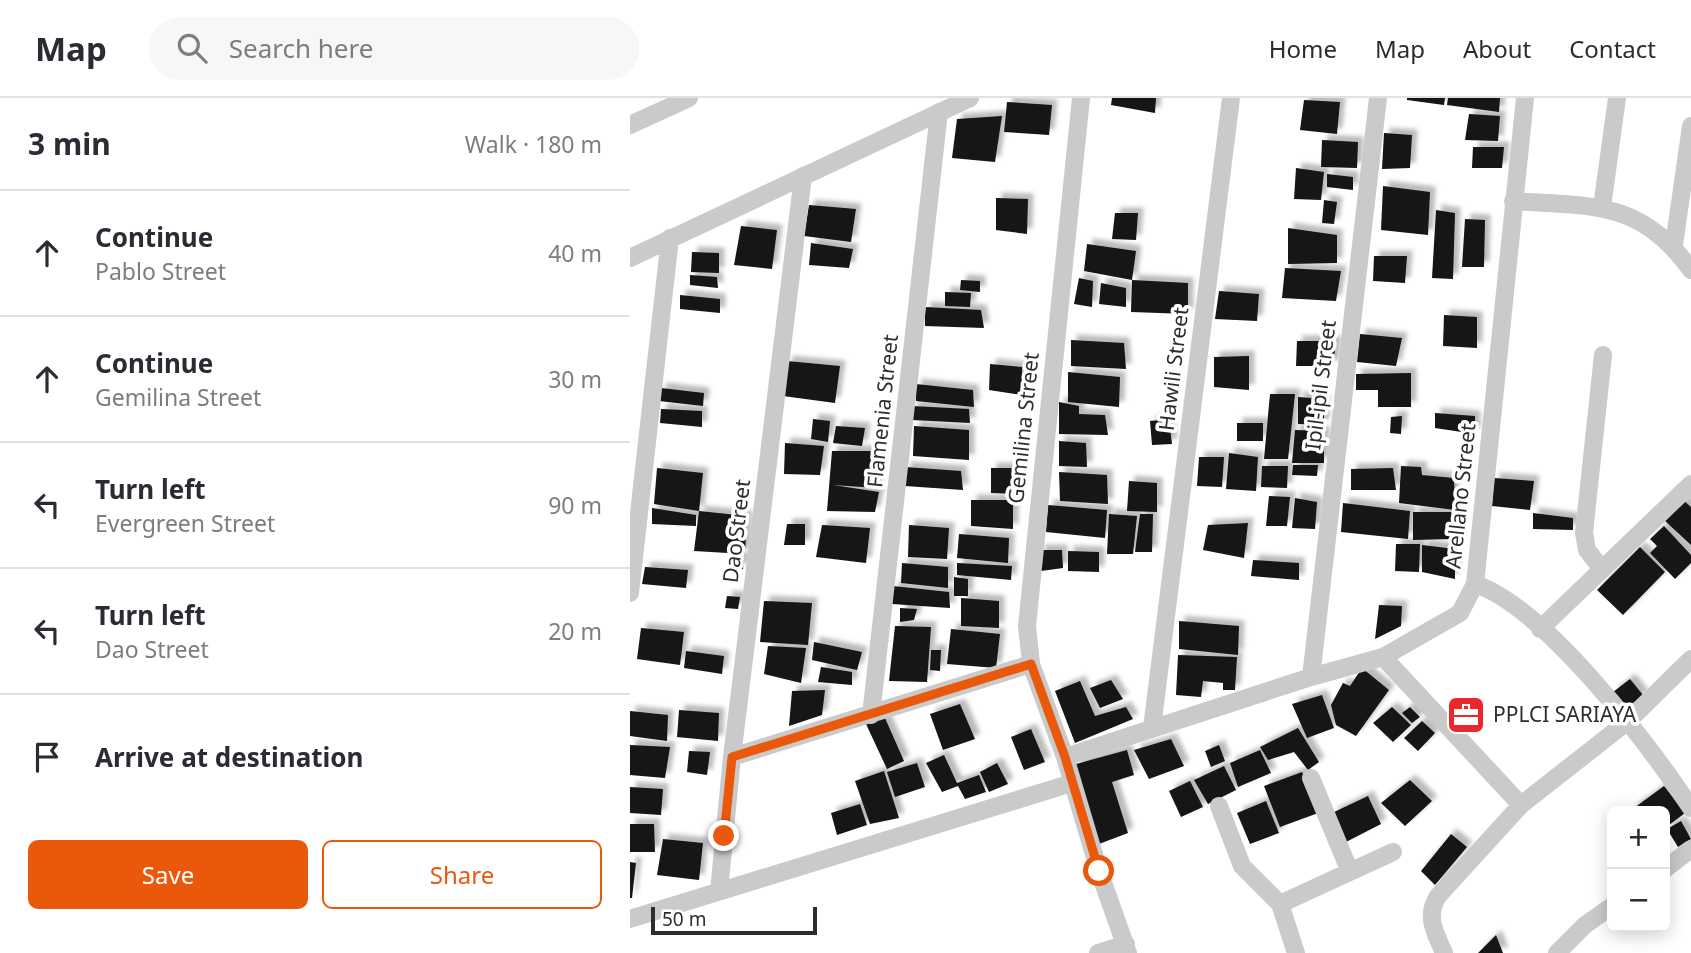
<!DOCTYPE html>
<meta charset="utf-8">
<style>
body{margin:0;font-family:"Noto Sans",sans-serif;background:#f7f7f7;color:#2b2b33}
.controls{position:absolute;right:21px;bottom:21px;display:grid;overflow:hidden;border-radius:10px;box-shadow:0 4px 18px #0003}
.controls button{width:63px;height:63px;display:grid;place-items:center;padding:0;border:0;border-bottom:2px solid #e1e1e2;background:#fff;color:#2b2b33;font:35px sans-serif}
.scale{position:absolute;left:21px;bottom:18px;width:166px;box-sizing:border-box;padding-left:7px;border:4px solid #2d2d2d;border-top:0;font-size:19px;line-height:24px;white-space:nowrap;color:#2d2d2d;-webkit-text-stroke:5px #fff;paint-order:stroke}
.stop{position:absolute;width:21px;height:21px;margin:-16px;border:5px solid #ea580c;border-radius:50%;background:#fff}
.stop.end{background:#ea580c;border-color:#fff;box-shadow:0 2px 7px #0008}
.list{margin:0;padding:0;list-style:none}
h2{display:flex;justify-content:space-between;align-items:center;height:91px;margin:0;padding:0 28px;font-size:30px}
h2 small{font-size:23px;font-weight:400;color:#7c7c81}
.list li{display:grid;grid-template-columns:46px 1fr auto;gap:21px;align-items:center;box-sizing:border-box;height:126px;padding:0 28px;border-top:2px solid #e1e1e2}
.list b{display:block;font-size:26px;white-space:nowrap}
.list p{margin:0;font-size:23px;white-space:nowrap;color:#7c7c81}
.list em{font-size:23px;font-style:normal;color:#7c7c81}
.actions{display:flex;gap:14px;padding:21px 28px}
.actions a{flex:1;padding:16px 0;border:2px solid #ea580c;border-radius:10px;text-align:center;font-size:24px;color:#ea580c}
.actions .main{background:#ea580c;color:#fff}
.icon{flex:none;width:38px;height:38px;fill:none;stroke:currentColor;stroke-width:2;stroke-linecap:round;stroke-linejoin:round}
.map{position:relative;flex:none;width:1061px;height:855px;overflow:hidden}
header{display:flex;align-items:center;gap:42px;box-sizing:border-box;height:98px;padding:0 35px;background:#fff;border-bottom:2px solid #e1e1e2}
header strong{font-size:33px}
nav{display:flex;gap:38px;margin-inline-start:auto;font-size:24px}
.search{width:490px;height:63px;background:#f7f7f7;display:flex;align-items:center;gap:18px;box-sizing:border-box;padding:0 24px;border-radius:38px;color:#7c7c81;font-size:26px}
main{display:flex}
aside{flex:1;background:#fff}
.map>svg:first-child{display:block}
.building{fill:#141414;filter:url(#shadow)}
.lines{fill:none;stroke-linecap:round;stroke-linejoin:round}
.street{stroke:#cacaca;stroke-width:18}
.route{stroke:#ea580c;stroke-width:9}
.labels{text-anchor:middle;stroke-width:7;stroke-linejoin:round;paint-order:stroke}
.street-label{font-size:21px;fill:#2d2d2d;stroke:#fff}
.poi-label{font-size:21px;fill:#2d2d2d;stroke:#fff;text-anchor:start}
</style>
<header>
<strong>Map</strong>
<div class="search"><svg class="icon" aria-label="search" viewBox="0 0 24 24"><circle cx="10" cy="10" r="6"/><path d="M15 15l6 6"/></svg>Search here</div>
<nav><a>Home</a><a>Map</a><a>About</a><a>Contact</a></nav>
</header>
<main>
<aside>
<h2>3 min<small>Walk · 180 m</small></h2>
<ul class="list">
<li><svg class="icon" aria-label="ahead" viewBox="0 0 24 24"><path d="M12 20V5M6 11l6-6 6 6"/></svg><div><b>Continue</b><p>Pablo Street</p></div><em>40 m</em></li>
<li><svg class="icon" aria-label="ahead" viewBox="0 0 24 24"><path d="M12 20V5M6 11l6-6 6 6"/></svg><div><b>Continue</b><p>Gemilina Street</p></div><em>30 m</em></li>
<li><svg class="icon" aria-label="left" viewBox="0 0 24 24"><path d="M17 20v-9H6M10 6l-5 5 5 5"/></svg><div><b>Turn left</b><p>Evergreen Street</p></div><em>90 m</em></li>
<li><svg class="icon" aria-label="left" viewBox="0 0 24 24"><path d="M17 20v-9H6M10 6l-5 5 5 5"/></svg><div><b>Turn left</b><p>Dao Street</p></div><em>20 m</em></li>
<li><svg class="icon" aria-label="arrive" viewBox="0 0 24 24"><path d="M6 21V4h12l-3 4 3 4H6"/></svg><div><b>Arrive at destination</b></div></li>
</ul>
<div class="actions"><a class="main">Save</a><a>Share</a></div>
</aside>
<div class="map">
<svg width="1061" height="855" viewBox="0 0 1061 855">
<defs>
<filter id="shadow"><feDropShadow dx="5.5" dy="-5.5" stdDeviation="2" flood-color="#0004"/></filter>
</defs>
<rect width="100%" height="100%" fill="#fff"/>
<path class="building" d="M482 0H526L525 15 481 7Z
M777 0H815L814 7 777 2Z
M818 0H870L869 14 817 7Z
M674 2 710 4 707 36 670 32Z
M377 4 422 7 419 37 374 34Z
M839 16 870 18 868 43 835 42Z
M372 18 365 64 322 60 327 21Z
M754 35 782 37 780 70 752 71Z
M692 42 728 44 727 70 691 69Z
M843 49H874L872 70H842Z
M666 70 694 74 691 102 664 101Z
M697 76 723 79V92L697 89Z
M753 88 800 94 798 137 751 132Z
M366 100 398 101 397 136 366 132Z
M694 102 707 104 704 126 692 125Z
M179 107 226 111 221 144 174 138Z
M806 112 825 115 823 181 802 180Z
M485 115H508L506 142 482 141Z
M835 121 855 122 854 169H832Z
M111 128 147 132 142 171 104 167Z
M658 130 707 137V165L658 166Z
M181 145 223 151 219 170 179 167Z
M457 146 506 153 502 182 454 173Z
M62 154 89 155V175L61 174Z
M744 158H777L775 185 743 183Z
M655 170 711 173 706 203 652 200Z
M60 177 87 179 88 190 60 187Z
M449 180 463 183 462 209 444 206Z
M331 182 350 183V194L330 192Z
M502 182 558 185V216L501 214Z
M471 185 496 190V209L469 206Z
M589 193 629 196 627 223 585 221Z
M315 194 341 195 340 209 315 208Z
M50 197 90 201V215L50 211Z
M295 209 351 212 354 230 295 228Z
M814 217 847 219V250L813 248Z
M730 236 772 240 766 268 727 264Z
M441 242 494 245 496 271 441 268Z
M667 243H706L703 268H666Z
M619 258V292L584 289V259Z
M157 263 210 268 205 305 153 298Z
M360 266 392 269V297L359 292Z
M438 274 490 279 489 309 438 304Z
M781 275V309H748V292H726V276Z
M286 286 343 292 344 309 286 303Z
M31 290 74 295 73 308 29 303Z
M640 296H665L658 361H634Z
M668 299 694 301V327L668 326Z
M429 304 449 308V316L475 317 478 337 429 336Z
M282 308 339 311 340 325 282 322Z
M31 311 72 313V329L30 325Z
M805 315 845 318V336L805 330Z
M772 318 771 336 760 335 761 319Z
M183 321 200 323 198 344 181 341Z
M539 321 542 346 522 347 520 323Z
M607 325H633V343H607Z
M206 328 235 330 232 348 203 345Z
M284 328 339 332V362L283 358Z
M665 332 694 333V365H662Z
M429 343 456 345 457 369 429 368Z
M155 345 194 348 190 377 154 376Z
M202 353H249L247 390 203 387 249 394 245 414 197 413Z
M599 355 628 359 626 393 596 391Z
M569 359H594L592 389 567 388Z
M663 367H688L687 378 662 377Z
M632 368H658L657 390 631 389Z
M771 368 791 369 792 377 824 380 825 412 769 405Z
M275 369 331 373 333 392 275 388Z
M27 370 73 375 69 413 24 406Z
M361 370H387L388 396 361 395Z
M763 370 766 392H721V371Z
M429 374 477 377 478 406 430 403Z
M864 380 904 383 900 412 862 408Z
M499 383 527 385V414L497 413Z
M639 398 660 399 657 428H636Z
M665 400 687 404 685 431 662 430Z
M341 402H383V431L341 428Z
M1053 402 1061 409V447L1034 422Z
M713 405 780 413 778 441 711 434Z
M418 407 477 412 475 440 416 434Z
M22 410 66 417V428L22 426Z
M69 413 117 418 115 456 64 453Z
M783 414H821L823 441 783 442Z
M903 415 943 420V432L903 431Z
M479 416 507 418 503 456H477Z
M510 416H523L522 454H505Z
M618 425 614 460 573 452 578 427Z
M157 426H175V447H154Z
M192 427 240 430 236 465 186 459Z
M279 427 319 430 317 461 278 459Z
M1034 428 1061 457V465L1045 481 1020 455 1027 448 1020 441Z
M329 436 379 440 378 465 327 460Z
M766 446H790L789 474 765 473Z
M792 447 825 451V481L792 474Z
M1010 449 1035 474 993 517 967 492Z
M409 452H432L433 470 411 473Z
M438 453 469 454V474L438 473Z
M97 459 114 460 113 471 97 470Z
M623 462 669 465V482L621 478Z
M272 465 318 469V490L271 485Z
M327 465 382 468 381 482 327 477Z
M15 469 58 472 56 490 12 486Z
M324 479 338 481V498H324Z
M263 488 319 494 320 510 262 506Z
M97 498 110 499 108 511 95 510Z
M331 500 369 503V530L331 528Z
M134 503 182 505 178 547 130 544Z
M749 507 772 508 771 528 745 541Z
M270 510 287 511 284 522 270 524Z
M549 523 609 528 608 557 549 551Z
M265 528 301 529 297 584 259 583Z
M11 530 54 534 50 567 7 561Z
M321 531 370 536 366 570 317 566Z
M184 544 232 554 227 572 182 562Z
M138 548 176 550 171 585 134 576Z
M301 552H311L310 573 300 572Z
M56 553 94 558 92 576 54 570Z
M548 557 607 559 605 592H593V585L573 583 571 599 546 597Z
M191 569 222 574V587L188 584Z
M732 570 759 592 726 638 706 627 701 607 713 585 720 588Z
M1000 581 1013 597 997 610 983 594Z
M481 582 493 601 470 610 460 590Z
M450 583 465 618 496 609 503 621 445 645 425 593Z
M195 592 192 617 159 628 162 593Z
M692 597 704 630 677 640 662 606Z
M330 606 345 641 313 652 300 616Z
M762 609 781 627 763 644 743 625Z
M780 609 790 619 782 625 772 615Z
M49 612 89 615 88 643 47 639Z
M0 613 38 617 37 643 0 638Z
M255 620 274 663 257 671 236 626Z
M792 623 805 635 788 653 774 640Z
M668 630 689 664 678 672 664 654 638 662 630 649Z
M401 631 415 664 394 672 381 639Z
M541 641 554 668 519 681 504 652Z
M0 647 40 649 35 680 0 677Z
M589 647 595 663 581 669 575 653Z
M497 652 504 677 482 684 498 735 469 746 446 666Z
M630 652 641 675 608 689 600 665Z
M59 653 80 654 77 677 57 674Z
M314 657 327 685 349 677 356 694 335 701 328 688 312 694 296 665Z
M287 665 295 689 265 699 257 674Z
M367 665 378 686 359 694 350 674Z
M594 668 606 692 578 706 564 682Z
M254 673 269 720 240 726 225 683Z
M672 674 691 714 650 729 634 688Z
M780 682 802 703 775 728 751 705Z
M560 683 573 709 551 719 539 693Z
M1034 688 1055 715 1035 730V713H1000Z
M0 689 33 691 31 717 0 715Z
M738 698 751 726 716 744 702 715Z
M636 703 649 735 620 746 607 715Z
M230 706 237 727 207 737 201 715Z
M1051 723 1061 741 1048 749 1037 731Z
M0 726H24L25 754H0Z
M821 736 837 749 805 787 791 773Z
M33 741 73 745 69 782 27 777Z
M0 764 6 765 2 800H0Z
M866 837 873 855H848Z"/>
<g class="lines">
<path class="street" d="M451 0 397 528 401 566 435 659 469 773 498 855
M0 27 59 0
M883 103C961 108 1011 102 1061 172
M972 109 987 0
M1044 147 1061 28
M0 160 340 0
M971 470 957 452 954 435 973 257
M845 486C915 509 1020 648 1061 710
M0 495 40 140
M910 531 1061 386
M753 559 891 707
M681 579 748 0
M241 617 309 14
M522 630 601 0
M102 659 401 566
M435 659 681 579 753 559 830 515 845 486 895 0
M681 680 720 774
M589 708 612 768 650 806
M1035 771 1061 751
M89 793 102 659 173 78
M0 821 442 685
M468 855 496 846
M666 855 650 806 763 754
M814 855C805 834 795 819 808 798L891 707 998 623 1061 561
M927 855 955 827 982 808"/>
</g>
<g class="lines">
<path class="route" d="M94 738 102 659 401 566 435 659 469 773"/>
</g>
<defs>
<symbol id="office-square" viewBox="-11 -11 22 22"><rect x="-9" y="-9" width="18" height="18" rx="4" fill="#eb272c" stroke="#fff"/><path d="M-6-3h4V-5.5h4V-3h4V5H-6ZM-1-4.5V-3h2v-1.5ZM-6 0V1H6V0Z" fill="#fff"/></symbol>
</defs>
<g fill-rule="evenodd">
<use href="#office-square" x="814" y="595" width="44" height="44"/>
</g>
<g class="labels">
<g class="street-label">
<text transform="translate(544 271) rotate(-83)" y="7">Hawili Street</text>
<text transform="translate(691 287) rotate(-83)" y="7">Ipil-ipil Street</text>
<text transform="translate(253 313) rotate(-84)" y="7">Flamenia Street</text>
<text transform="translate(394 330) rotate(-84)" y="7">Gemilina Street</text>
<text transform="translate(831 398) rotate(-84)" y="7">Arellano Street</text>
<text transform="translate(107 433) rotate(-83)" y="7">Dao Street</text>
</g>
<g class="poi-label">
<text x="863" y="624">PPLCI SARIAYA</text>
</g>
</g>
</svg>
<div class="controls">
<button>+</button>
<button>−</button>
</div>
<div class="scale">50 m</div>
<div class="stop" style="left:469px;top:773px"></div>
<div class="stop end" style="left:94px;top:738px"></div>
</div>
</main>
